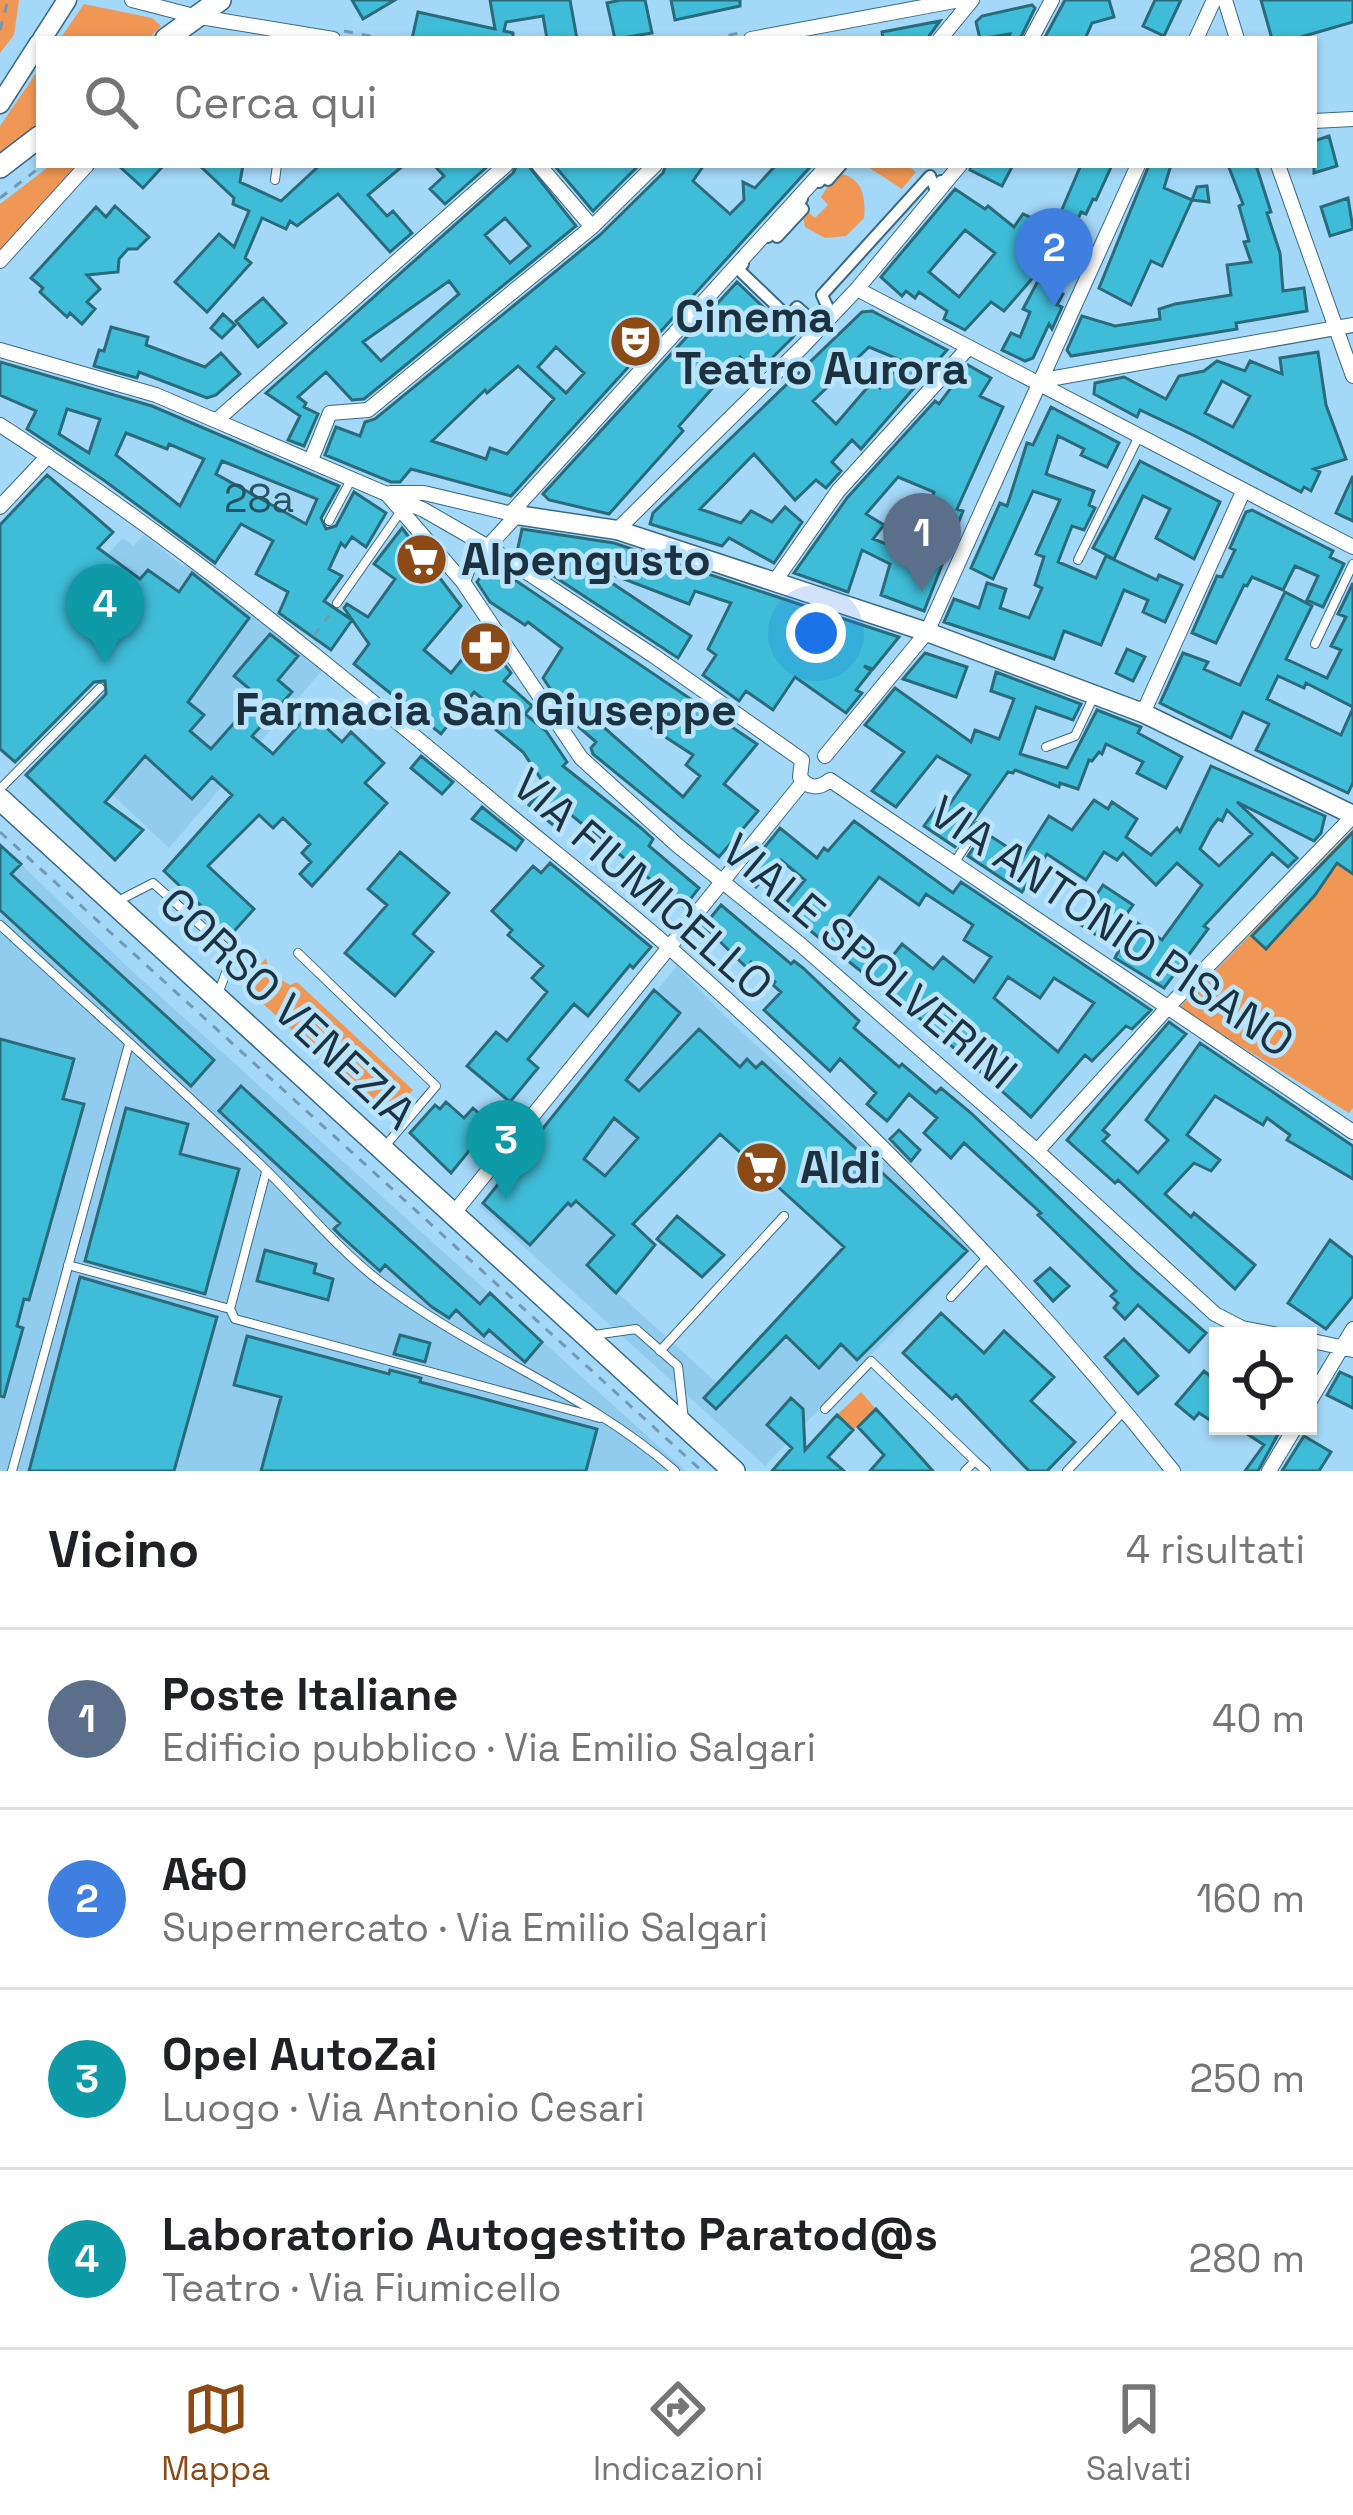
<!DOCTYPE html>
<html lang="it">
<meta charset="utf-8">
<style>
body{margin:0;font-family:"Space Grotesk",sans-serif;background:#f6f6f6;color:#202124}
.controls{position:absolute;right:36px;bottom:36px;display:grid;overflow:hidden;border-radius:0px;box-shadow:0 3px 9px #0004}
.controls button{width:108px;height:108px;display:grid;place-items:center;padding:0;border:0;border-bottom:3px solid #e0e0e0;background:#fff;color:#202124;font:60px sans-serif}
.you{position:absolute;left:816px;top:633px;width:42px;height:42px;margin:-30px;border:9px solid #fff;border-radius:50%;background:#1a73e8;box-shadow:0 0 0 18px #1a73e833}
.badge{display:grid;place-items:center;width:78px;height:78px;border-radius:50%;background:#8c4b16;color:#fff;font-size:39px;font-weight:700}
.pin{position:absolute;translate:-50% -99px;filter:drop-shadow(0 3px 6px #0008)}
.pin::after{content:'';position:absolute;top:63px;width:42px;height:36px;background:inherit;clip-path:polygon(0 0,100% 0,50% 100%)}
.list{margin:0;padding:0;list-style:none}
h2{display:flex;justify-content:space-between;align-items:center;height:156px;margin:0;padding:0 48px;font-size:51px}
h2 small{font-size:39px;font-weight:400;color:#757577}
.list li{display:grid;grid-template-columns:78px 1fr auto;gap:36px;align-items:center;box-sizing:border-box;height:180px;padding:0 48px;border-top:3px solid #e0e0e0}
.list b{display:block;font-size:45px;white-space:nowrap}
.list p{margin:0;font-size:39px;white-space:nowrap;color:#757577}
.list em{font-size:39px;font-style:normal;color:#757577}
.icon{flex:none;width:66px;height:66px;fill:none;stroke:currentColor;stroke-width:2;stroke-linecap:round;stroke-linejoin:round}
.map{position:relative;flex:none;width:1353px;height:1471px;overflow:hidden}
.search{position:absolute;background:#fff;box-shadow:0 3px 9px #0004;left:36px;right:36px;top:36px;height:132px;display:flex;align-items:center;gap:30px;box-sizing:border-box;padding:0 42px;border-radius:0px;color:#757577;font-size:45px}
.sheet{height:876px;background:#fff}
nav{display:flex;justify-content:space-around;align-items:center;box-sizing:border-box;height:168px;border-top:3px solid #e0e0e0;background:#fff;font-size:33px;color:#757577}
nav a{display:grid;justify-items:center;gap:6px}
nav .on{color:#8c4b16}
.map>svg:first-child{display:block}
.built{fill:#91ccef;fill-rule:evenodd}
.green{fill:#f09756}
.building{fill:#3fbdd8;stroke:#296b7a;stroke-width:3;fill-rule:evenodd}
.lines{fill:none;stroke-linecap:round;stroke-linejoin:round}
.service-casing{stroke:#386a86;stroke-width:10}
.pedestrian-casing{stroke:#386a86;stroke-width:14}
.minor-casing{stroke:#386a86;stroke-width:16}
.tertiary-casing{stroke:#386a86;stroke-width:21}
.secondary-casing{stroke:#386a86;stroke-width:24}
.primary-casing{stroke:#386a86;stroke-width:24}
.path{stroke:#719ab2;stroke-width:3;stroke-dasharray:9 9;stroke-linecap:butt}
.service{stroke:#fff;stroke-width:8}
.pedestrian{stroke:#fff;stroke-width:10}
.minor{stroke:#fff;stroke-width:14}
.tertiary{stroke:#fff;stroke-width:18}
.secondary{stroke:#fff;stroke-width:21}
.primary{stroke:#fff;stroke-width:21}
.labels{text-anchor:middle;stroke-width:9;stroke-linejoin:round;paint-order:stroke}
.number-label{font-size:39px;fill:#255564}
.poi-label{font-size:45px;font-weight:bold;fill:#1c323e;stroke:#bae4fe;text-anchor:start}
.street-label{font-size:45px;fill:#1c323e;stroke:#bae4fe}
</style>
<div class="map">
<svg width="1353" height="1471" viewBox="0 0 1353 1471">
<rect width="100%" height="100%" fill="#a4d8f8"/>
<path class="built" d="M144 535 184 567 189 559 324 668 169 848 55 741 96 684 46 619 123 538 133 546Z
M0 844 131 970 686 1471H0Z
M677 966 733 1024 912 1187 971 1250 765 1466 479 1206ZM721 1136 843 1247 717 1383 618 1293 650 1254 635 1240 634 1225Z"/>
<path class="green" d="M0 0H19L14 35 0 53Z
M84 4 152 18 161 26 148 39H60Z
M39 69V123L0 152V126Z
M51 165H77L0 250V204Z
M865 165H907L916 172 902 189Z
M842 174C863 179 866 199 864 218L846 236 825 238 805 227 803 216 807 211 815 218 828 205 821 197 833 178Z
M1353 829V1108L1349 1113 1179 1008Z
M266 958 269 972 290 985 297 982 413 1090 389 1117 243 986Z
M861 1392 876 1409 853 1430 837 1415Z"/>
<path class="building" d="M352 0H395L363 19Z
M490 0H570L577 39H547L543 16 506 22 504 31 513 33V39H412L418 12 495 29Z
M621 0H645L652 33 615 39 607 3Z
M671 0H740V6L675 20Z
M1065 0H1109L1114 17 1092 23 1085 39H1044Z
M1155 0H1181L1164 36 1143 26Z
M1261 0H1353V22L1294 39H1272Z
M1032 5 1035 8 1020 39H1008L1010 34 980 39 976 22 982 16Z
M940 21 927 39H883L882 32Z
M1329 136 1337 166 1314 173V141Z
M118 165H164L143 188Z
M199 165H243L240 182 281 201 320 165H404L368 195 387 216 393 211 412 233 390 252 338 194 297 226 290 221 286 229 262 218 245 258 251 263 207 312 175 282 219 234 234 247 249 211 233 204 234 198Z
M434 165H489L445 204 430 189 444 176Z
M517 165H528L576 226 364 399 352 400 326 372 298 397 306 403 304 407 318 414 304 446 288 440 300 416 266 393 513 173ZM505 218 530 246 510 263 485 235ZM449 281 459 294 381 361 363 342Z
M554 165H639L593 211Z
M666 165H704L693 181 730 214 744 200 743 182 755 188 776 165H812L511 496 411 469 400 482H391L325 455 336 427 360 436 365 422 375 419 600 235 663 173ZM556 347 584 373 566 393 538 367ZM518 366 554 399 507 454 490 448 486 459 432 441 485 390 487 393Z
M971 165H1013L1002 186 970 170Z
M1081 165H1112L1096 200 1093 199 1086 214 1081 212 1071 236 1086 243 1071 276 1041 262 1031 280 1004 311 991 302 965 330 944 319 947 311 919 292 915 298 906 291 902 296 881 277 955 189 985 209 988 206 1014 227 1023 214 1054 228ZM965 230 995 253 959 297 929 272Z
M1149 165H1171L1164 188 1192 200 1197 187 1207 186 1209 202 1192 200 1162 266 1151 261 1131 305 1099 288Z
M1228 165H1256L1271 212 1267 213 1280 253 1283 291 1304 288 1307 311 1236 323 1237 329 1071 356 1067 350 1082 316 1115 326 1160 319 1159 309 1175 304 1231 295 1227 265 1251 262 1244 242 1249 241 1239 206 1243 204Z
M1348 198 1353 229 1330 236 1321 207Z
M115 206 149 237 137 249H128L119 259 118 272 87 275 100 289 87 302 95 309 82 324 70 313 67 317 40 292 43 288 31 278 96 207 106 217Z
M1039 279 1063 294 1057 305 1062 307 1052 329 1049 324 1033 358 1025 361 1002 350 1011 333 1020 337 1030 312 1023 309Z
M737 282 781 324 798 329 793 337 757 373 740 357 679 426 683 431 609 514 549 500 543 494Z
M263 298 286 323 258 347 236 321Z
M872 311 947 350 861 449 852 440 832 462 841 471 826 488 816 480 795 500 754 454 700 509 741 523 751 511 772 522 785 507 802 522 774 563 729 538 722 546 650 524 653 513 862 312ZM869 347 903 361 880 388 873 381 836 424 813 401Z
M223 314 235 325 222 338 211 328Z
M111 327 148 337 146 345 205 367 221 353 240 374 216 395 207 398 139 372 137 378 94 366 99 350 104 351Z
M1318 352 1326 405 1346 459 1314 469 1320 472 1311 491 1304 487 1301 492 1193 435 1140 410 1137 417 1094 394 1095 383 1124 377 1166 399 1179 376 1204 371 1217 361 1245 371 1250 361 1282 374 1280 358ZM1222 381 1250 396 1233 427 1205 413Z
M0 362 152 406 339 486 321 518 326 529 336 526 354 492 386 513 366 547 352 537 345 547 341 543 329 569 342 576 324 601 352 620 331 650 279 613 288 592 256 574 273 541 241 524 215 563 105 481 27 429 36 411 0 395ZM67 409 100 419 89 453 59 434ZM126 433 167 449 169 444 204 459 180 506 116 455ZM222 461 317 499 306 524 216 474Z
M968 365 991 378 980 396 1003 407 957 509 963 511 924 611 881 595 890 564 862 550 848 592 794 573 847 498 935 401 939 404ZM898 477 934 492 914 554 873 539 884 525 866 514Z
M1051 407 1119 443 1107 467 1081 455 1084 449 1058 436 1046 474 1094 491 1089 505 1095 508 1084 530 1072 526 1058 562 1096 578 1106 556 1157 580 1159 575 1182 585 1165 622 1143 612 1148 600 1124 590 1101 645 1064 631 1054 659 944 622 954 599 979 608 987 583 1006 589 1000 608 1029 618 1042 588 1035 585 1044 557 1036 554 1060 500 1033 491 993 579 971 568 1000 503 1007 506 1027 443 1033 445Z
M1140 461 1220 502 1194 559 1156 538 1170 509 1143 496 1114 559 1093 548Z
M47 475 113 532 98 548 140 579 148 570 179 592 192 573 249 618 188 702 204 715 190 731 211 749 258 696 234 676 270 634 298 656 278 680 292 692 252 736 273 754 310 713 342 742 351 732 384 763 365 783 387 803 312 886 300 874 311 862 302 853 310 844 283 818 273 828 259 815 208 866 254 909 228 938 197 911 201 906 164 871 232 795 212 777 192 799 145 756 105 802 143 830 115 860 26 775 106 694 105 681 94 682 15 762 0 749V525Z
M1353 476V521L1336 513Z
M1252 510 1333 551 1330 557 1344 564 1323 607 1307 600 1318 576 1295 566 1283 590 1252 577 1247 586 1244 585 1216 643 1192 633 1217 576 1222 577 1235 550 1230 548 1246 512Z
M402 528 461 606 424 650 451 673 482 635 511 673 504 681 532 706 525 714 546 731 567 762 563 766 641 828 653 839 649 846 699 888 684 907 564 809 552 824 529 805 545 785 523 752 496 730 500 726 495 722 502 714 474 692 441 734 354 664 369 644 344 608 347 604 368 617 395 579 374 564Z
M522 529 614 543 899 637 873 669 864 666 871 671 856 690 862 693 846 713 795 677 773 710 746 691 739 701 703 675 716 655 708 649 731 603 695 591 689 604 606 572 603 577 691 636 678 658 517 552Z
M490 563 757 744 724 784 758 811 719 857 593 754 591 748 596 742 573 722 543 678 562 648 528 622 525 625 490 602 477 582ZM616 705 693 755 686 765 700 776 683 797 600 724Z
M1353 583V707L1306 683 1304 688 1278 676 1267 699 1341 735 1353 708V783L1348 793 1256 750 1269 724 1243 712 1231 738 1160 703 1183 653 1208 662 1204 669 1240 685 1285 592 1312 606 1286 659 1327 678 1341 650 1331 646 1346 617 1338 614Z
M1127 649 1145 657 1133 681 1116 673Z
M925 653 967 667 956 697 903 679Z
M996 672 1081 704 1073 720 1036 707 1020 754 1067 768 1097 710 1141 727 1138 733 1182 757 1166 788 1137 773 1143 762 1106 744 1102 754 1099 752 1092 761 1089 760 1078 789 1060 783 1059 787 1015 770 1013 773 1008 772 955 847 924 826 940 803 947 808 970 775 937 756 896 807 872 791 904 752 865 725 895 688 971 742 975 730 999 739 1014 699 991 691Z
M421 756 453 782 442 794 411 768Z
M1211 766 1325 816 1321 833 1314 841 1237 802 1297 858 1288 867 1272 853 1204 926 1208 929 1164 988 1115 958 1119 950 1078 923 1103 885 1133 905 1126 915 1162 940 1202 885 1177 863 1156 885 1123 853 1117 860 1104 852 1086 880 1047 854 1022 892 968 856 984 832 1023 857 1049 816 1072 830 1094 800 1108 809 1112 802 1137 819 1126 837 1151 855 1177 828 1180 832ZM1227 810 1252 834 1219 866 1200 849 1211 828 1218 819 1222 821Z
M482 807 523 840 516 850 472 819Z
M854 821 953 893 961 882 1151 1010 1132 1029 1126 1026 1092 1061 1085 1055 1031 1117 928 1025 782 908 805 880 781 860 756 887 742 875 780 828 817 858 824 848 828 851ZM879 877 919 905 926 894 973 925 964 940 991 957 974 982 943 957 933 969 902 944 888 962 842 925ZM1008 977 1040 998 1054 978 1094 1003 1058 1052 994 998Z
M1353 832V874L1337 863 1315 895 1266 949 1252 936Z
M0 845 21 864 11 874 214 1060 191 1086 0 910Z
M400 852 449 893 413 934 433 952 395 996 345 953 387 905 368 889Z
M550 863 651 947 633 968 630 965 588 1016 574 1004 528 1059 538 1068 510 1102 467 1066 496 1032 507 1041 547 992 532 978 543 966 508 935 512 930 492 911 533 866 541 873Z
M721 905 791 964 794 961 803 968 859 1021 854 1028 899 1067 902 1064 936 1093 941 1088 971 1113 1136 1272 1206 1333 1189 1352 1138 1305 1125 1319 1114 1308 1118 1303 1111 1296 1116 1291 1038 1215 1041 1213 964 1143 951 1158 924 1133 937 1118 909 1094 887 1121 867 1104 876 1093 840 1059 830 1071 764 1010 781 992 773 985 775 982 751 962 747 968 704 926Z
M654 990 680 1013 626 1080 639 1091 699 1029 740 1067 747 1059 756 1068 762 1062 967 1251 857 1360 841 1344 819 1368 786 1336 716 1409 704 1398 844 1247 720 1134 633 1224 655 1245 616 1293 587 1265 614 1235 576 1201 571 1206 568 1203 530 1245 483 1203ZM614 1118 638 1138 605 1176 584 1159Z
M1169 1022 1186 1034 1103 1130 1109 1135 1103 1141 1138 1173 1168 1140 1146 1120 1200 1043 1353 1146V1179L1287 1140 1290 1135 1267 1118 1263 1125 1215 1096 1187 1135 1220 1160 1211 1171 1194 1163 1165 1194 1191 1217 1194 1213 1255 1265 1235 1289 1118 1180 1115 1183 1067 1140Z
M0 1039 74 1059 63 1099 84 1104 29 1300 24 1299 17 1326 23 1328 4 1397 0 1396Z
M241 1086 480 1304 490 1293 542 1342 525 1362 489 1330 484 1336 456 1310 449 1318 432 1307 385 1265 380 1271 341 1236 334 1229 340 1223 219 1111Z
M446 1102 464 1118 473 1108 491 1124 451 1173 410 1133 435 1105 440 1109Z
M126 1108 188 1124 180 1154 239 1169 205 1294 85 1261Z
M899 1130 920 1150 911 1161 890 1139Z
M677 1216 724 1255 702 1277 657 1239Z
M1330 1240 1353 1258V1296L1326 1329 1288 1303Z
M265 1250 316 1264 314 1273 333 1279 328 1300 257 1281Z
M1050 1268 1069 1286 1053 1301 1035 1281Z
M80 1277 217 1317 174 1471H29Z
M941 1313 984 1353 1004 1331 1054 1377 1031 1401 1075 1442 1047 1471H1029L956 1395 952 1399 903 1353Z
M400 1335 430 1343 425 1362 394 1354Z
M247 1336 389 1374 390 1370 421 1378 420 1382 597 1429 586 1471H261L281 1397 234 1385Z
M1124 1339 1158 1376 1138 1394 1105 1357Z
M1204 1371 1218 1383V1425L1199 1413 1194 1419 1176 1404Z
M1340 1372 1353 1378V1408L1327 1395Z
M791 1398 803 1409 805 1450 837 1415 853 1430 828 1457 844 1471H772L792 1448 767 1425Z
M876 1409 915 1451 933 1471H870L884 1455 858 1427Z
M1235 1426 1282 1427 1258 1471H1245L1264 1445Z
M1304 1436 1331 1452 1319 1471H1282Z"/>
<g class="lines">
<defs>
<path id="service" d="M275 180 277 165
M329 521 352 478
M1078 560 1138 438
M337 603 401 511
M1315 644 1353 564
M1046 747 1075 736 1095 694
M0 789 100 688
M955 862 978 826
M118 901 153 883 233 954 218 994
M0 925C88 1006 178 1085 264 1168 303 1206 337 1249 382 1283 475 1354 587 1393 675 1471
M298 953 436 1086 386 1145
M266 1172 230 1309 235 1319 600 1418
M68 1265 230 1309
M951 1297 988 1257
M594 1335 636 1329 678 1366 684 1420
M660 1351 784 1216
M825 1409 871 1361 975 1461 965 1471
M975 1461 986 1471
M12 1471 129 1044
M1067 1471 1124 1411"/>
<path id="pedestrian" d="M819 182 824 176 828 180 841 165
M768 237 772 232 777 237 803 209 798 204 802 199
M743 264 738 269 788 317 797 307 814 322 828 308 822 295 930 176 935 188 941 181"/>
<path id="minor" d="M132 0 194 16 333 39
M1225 0 1237 39
M751 39 960 0
M940 39 972 0
M1031 39 1052 0
M1196 39 1214 0
M1314 121 1353 119
M539 165 592 227
M1278 165 1353 376
M0 261 87 165
M857 289 1353 547
M0 350 156 395 424 510 490 548 654 656 802 760
M1038 381 1353 325
M218 419 506 165
M0 425C171 535 327 663 483 793 545 845 610 895 671 949 851 1109 1024 1282 1173 1471
M311 460 330 413 368 410 592 227 655 165
M386 493 463 582 581 758 677 845 801 945 1037 1151 1215 1314 1242 1328 1283 1336
M391 493H424L517 515 468 568 463 582
M0 507 48 456
M511 513 828 165
M617 530 804 345 857 289 960 165
M775 581 838 491 969 347
M1143 713 1243 492
M825 756 927 632 1138 165
M802 760 800 777C808 789 819 789 830 780
M830 780 1353 1132
M1037 1151 1170 1005 1353 816
M453 1214 803 782
M1308 1340 1353 1350
M1308 1404 1353 1329
M1269 1471 1296 1426"/>
<path id="tertiary" d="M42 39 67 0
M0 104 39 43
M517 515 617 530 927 632 1143 713 1353 815"/>
<path id="secondary" d="M166 39 220 0
M0 167 39 137"/>
<path id="primary" d="M0 799 734 1471"/>
</defs>
<use href="#service" class="service-casing"/>
<use href="#pedestrian" class="pedestrian-casing"/>
<use href="#minor" class="minor-casing"/>
<use href="#tertiary" class="tertiary-casing"/>
<use href="#secondary" class="secondary-casing"/>
<use href="#primary" class="primary-casing"/>
<path class="path" d="M0 30 8 0
M344 31 386 39
M711 39 739 33
M0 198 43 165
M314 636 329 615
M0 832 702 1471"/>
<use href="#service" class="service"/>
<use href="#pedestrian" class="pedestrian"/>
<use href="#minor" class="minor"/>
<use href="#tertiary" class="tertiary"/>
<use href="#secondary" class="secondary"/>
<use href="#primary" class="primary"/>
</g>
<defs>
<symbol id="theatre-disc" viewBox="-11 -11 22 22"><circle r="9.5" fill="#8c4b16" stroke="#bae4fe"/><path d="M-5-5.5Q0-4 5-5.5V0Q5 5 0 6Q-5 5-5 0ZM-3.3-2.5H-1v1.5H-3.3ZM1-2.5H3.3v1.5H1ZM-2.8 1Q0 5.5 2.8 1Z" fill="#fff"/></symbol>
<symbol id="supermarket-disc" viewBox="-11 -11 22 22"><circle r="9.5" fill="#8c4b16" stroke="#bae4fe"/><path d="M-6-5.5h2.5l.6 2H6L4.5 2H-2.5L-4.4-4H-6ZM-1.5 3.2a1.3 1.3 0 1 0 .1 0ZM3 3.2a1.3 1.3 0 1 0 .1 0Z" fill="#fff"/></symbol>
<symbol id="pharmacy-disc" viewBox="-11 -11 22 22"><circle r="9.5" fill="#8c4b16" stroke="#bae4fe"/><path d="M-2-6h4v4h4v4h-4v4h-4v-4h-4v-4h4Z" fill="#fff"/></symbol>
</defs>
<g fill-rule="evenodd">
<use href="#theatre-disc" x="606" y="312" width="59" height="59"/>
<use href="#supermarket-disc" x="392" y="530" width="59" height="59"/>
<use href="#pharmacy-disc" x="456" y="618" width="59" height="59"/>
<use href="#supermarket-disc" x="732" y="1138" width="59" height="59"/>
</g>
<g class="labels">
<g class="number-label">
<text x="259" y="512">28a</text>
</g>
<g class="poi-label">
<text x="675" y="332">Cinema<tspan x="675" dy="52">Teatro Aurora</tspan></text>
<text x="461" y="575">Alpengusto</text>
<text x="486" y="725" text-anchor="middle">Farmacia San Giuseppe</text>
<text x="800" y="1183">Aldi</text>
</g>
<g class="street-label">
<text transform="translate(643 884) rotate(41)" y="16">VIA FIUMICELLO</text>
<text transform="translate(1112 926) rotate(34)" y="16">VIA ANTONIO PISANO</text>
<text transform="translate(870 961) rotate(40)" y="16">VIALE SPOLVERINI</text>
<text transform="translate(288 1008) rotate(43)" y="16">CORSO VENEZIA</text>
</g>
</g>
</svg>
<div class="controls">
<button><svg class="icon" aria-label="locate" viewBox="0 0 24 24"><circle cx="12" cy="12" r="6"/><path d="M12 2v4M12 18v4M2 12h4M18 12h4"/></svg></button>
</div>
<div class="you"></div>
<div class="pin badge" style="left:922px;top:592px;background:#5c6f8a">1</div>
<div class="pin badge" style="left:1054px;top:307px;background:#3f7fe0">2</div>
<div class="pin badge" style="left:506px;top:1199px;background:#0f9aa8">3</div>
<div class="pin badge" style="left:105px;top:663px;background:#0f9aa8">4</div>
<div class="search"><svg class="icon" aria-label="search" viewBox="0 0 24 24"><circle cx="10" cy="10" r="6"/><path d="M15 15l6 6"/></svg>Cerca qui</div>
</div>
<section class="sheet">
<h2>Vicino<small>4 risultati</small></h2>
<ul class="list">
<li><span class="badge" style="background:#5c6f8a">1</span><div><b>Poste Italiane</b><p>Edificio pubblico · Via Emilio Salgari</p></div><em>40 m</em></li>
<li><span class="badge" style="background:#3f7fe0">2</span><div><b>A&amp;O</b><p>Supermercato · Via Emilio Salgari</p></div><em>160 m</em></li>
<li><span class="badge" style="background:#0f9aa8">3</span><div><b>Opel AutoZai</b><p>Luogo · Via Antonio Cesari</p></div><em>250 m</em></li>
<li><span class="badge" style="background:#0f9aa8">4</span><div><b>Laboratorio Autogestito Paratod@s</b><p>Teatro · Via Fiumicello</p></div><em>280 m</em></li>
</ul>
</section>
<nav>
<a class="on"><svg class="icon" aria-label="map" viewBox="0 0 24 24"><path d="M3 6l6-2 6 2 6-2v14l-6 2-6-2-6 2zM9 4v14M15 6v14"/></svg>Mappa</a>
<a><svg class="icon" aria-label="directions" viewBox="0 0 24 24"><path d="M12 3l9 9-9 9-9-9zM9 14v-3h6M13 9l2 2-2 2"/></svg>Indicazioni</a>
<a><svg class="icon" aria-label="saved" viewBox="0 0 24 24"><path d="M7 4h10v16l-5-4-5 4z"/></svg>Salvati</a>
</nav>
